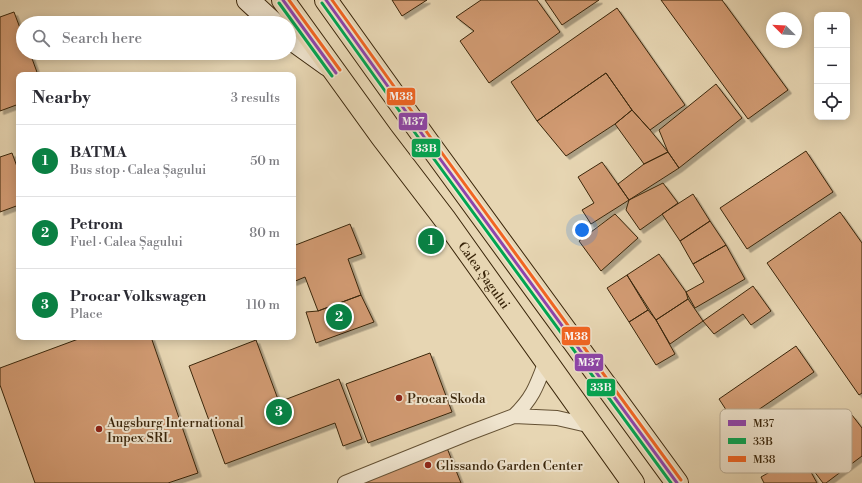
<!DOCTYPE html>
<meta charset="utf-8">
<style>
body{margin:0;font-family:"Libre Bodoni",serif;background:#f2f2f3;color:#2b2b33}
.controls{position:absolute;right:12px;top:12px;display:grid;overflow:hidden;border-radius:8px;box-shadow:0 2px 10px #0003}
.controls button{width:36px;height:36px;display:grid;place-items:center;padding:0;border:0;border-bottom:1px solid #e1e1e2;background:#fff;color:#2b2b33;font:20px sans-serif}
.compass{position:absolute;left:766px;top:12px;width:36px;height:36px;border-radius:50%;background:#fff;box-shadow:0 2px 10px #0003;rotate:294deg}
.you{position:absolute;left:582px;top:230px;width:14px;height:14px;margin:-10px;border:3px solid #fff;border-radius:50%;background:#1a73e8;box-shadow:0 0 0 6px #1a73e833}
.badge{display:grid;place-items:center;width:26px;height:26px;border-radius:50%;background:#0b8043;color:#fff;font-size:13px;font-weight:700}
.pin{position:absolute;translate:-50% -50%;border:2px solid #fff;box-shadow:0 1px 4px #0006}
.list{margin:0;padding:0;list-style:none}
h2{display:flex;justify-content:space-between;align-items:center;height:52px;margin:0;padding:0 16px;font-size:17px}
h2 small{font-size:13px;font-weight:400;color:#7c7c81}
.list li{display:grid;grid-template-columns:26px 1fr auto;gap:12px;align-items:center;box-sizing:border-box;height:72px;padding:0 16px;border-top:1px solid #e1e1e2}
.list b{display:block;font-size:15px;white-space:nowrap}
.list p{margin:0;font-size:13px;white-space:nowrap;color:#7c7c81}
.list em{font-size:13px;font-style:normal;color:#7c7c81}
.icon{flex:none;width:22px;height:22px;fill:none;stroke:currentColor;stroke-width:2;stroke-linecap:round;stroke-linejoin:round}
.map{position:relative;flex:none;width:862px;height:483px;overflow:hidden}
.search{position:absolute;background:#fff;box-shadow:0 2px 10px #0003;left:16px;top:16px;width:280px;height:44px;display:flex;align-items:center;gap:10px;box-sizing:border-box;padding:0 14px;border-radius:22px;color:#7c7c81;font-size:15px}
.panel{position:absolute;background:#fff;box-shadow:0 2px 10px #0003;left:16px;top:72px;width:280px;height:268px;border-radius:8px}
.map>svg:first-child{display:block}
.building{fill:#d29b73;stroke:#39250a;filter:url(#shadow)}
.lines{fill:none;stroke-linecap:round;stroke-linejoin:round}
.lane-casing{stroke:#645134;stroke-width:16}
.secondary-casing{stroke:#39250a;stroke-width:24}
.primary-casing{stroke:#39250a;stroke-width:24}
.lane{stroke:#efe4ce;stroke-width:14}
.secondary{stroke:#efe4ce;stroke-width:22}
.primary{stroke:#e7d6b3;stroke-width:22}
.bus-1-casing{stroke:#efe4ce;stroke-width:6}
.bus-2-casing{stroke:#efe4ce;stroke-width:6}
.bus-3-casing{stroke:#efe4ce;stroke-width:6}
.bus-1{stroke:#8e44ad;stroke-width:3}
.bus-2{stroke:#00a651;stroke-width:3}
.bus-3{stroke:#f26522;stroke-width:3}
.poi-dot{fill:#8f2418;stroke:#efe4ce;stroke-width:1.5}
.labels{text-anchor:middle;stroke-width:4;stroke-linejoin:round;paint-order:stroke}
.street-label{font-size:13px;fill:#39250a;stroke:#efe4ce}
.poi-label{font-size:13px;fill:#39250a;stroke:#efe4ce;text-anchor:start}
.key{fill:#efe4ce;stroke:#b8ab93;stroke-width:1}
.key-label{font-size:11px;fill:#39250a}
.line-badge{stroke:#efe4ce;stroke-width:1.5}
.badge-label{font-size:11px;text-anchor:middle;font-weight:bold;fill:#fff}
</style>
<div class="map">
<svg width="862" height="483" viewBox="0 0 862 483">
<defs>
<filter id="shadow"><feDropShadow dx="3.5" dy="3.5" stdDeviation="0" flood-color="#0004"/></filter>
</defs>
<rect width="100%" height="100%" fill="#e7d6b3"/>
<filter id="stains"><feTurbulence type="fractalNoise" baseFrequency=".005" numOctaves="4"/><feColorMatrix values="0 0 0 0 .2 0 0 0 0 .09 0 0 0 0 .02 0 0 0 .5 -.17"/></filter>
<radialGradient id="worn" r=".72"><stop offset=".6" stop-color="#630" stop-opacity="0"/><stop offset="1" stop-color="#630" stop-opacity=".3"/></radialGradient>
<path class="building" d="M392 0H427L402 16Z
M481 0H537L560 32 489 83 460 41 474 31 456 17Z
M545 0H599L562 25Z
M661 0H722L788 90 748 119Z
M617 8 685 105 650 130 632 110 606 73 537 121 511 82Z
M14 12 23 36V53H30L38 75H19V104L0 111V17Z
M606 73 632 110 615 124 566 156 537 121Z
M716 84 742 118 679 168 668 152 659 130Z
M632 110 650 130 668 152 644 164 615 124Z
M806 151 833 192 747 249 720 208Z
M668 152 679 168 629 200 618 184 644 164Z
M12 153 19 172V205L0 212V157Z
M602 162 629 200 591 224 582 210 594 203 578 177Z
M663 183 678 203 640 230 626 210 629 200Z
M693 194 710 221 680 241 662 214Z
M840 212 862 243V393L859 395 767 263Z
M615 214 638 238 601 271 579 241Z
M710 221 726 245 693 264 680 241Z
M350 224 362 254 348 259 361 295 318 311 305 277 293 282V246Z
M726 245 745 279 695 308 686 292 704 282 693 264Z
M659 254 686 292 688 299 656 320 627 275Z
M627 275 648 310 629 322 607 288Z
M753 286 771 311 751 325 743 314 714 334 703 321Z
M361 295 374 322 316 343 306 312 318 311Z
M688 299 703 321 670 344 656 320Z
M648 310 656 320 675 354 656 365 629 322Z
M80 337H151L198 473 168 483H35L0 385V368L81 338Z
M256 340 279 402 339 379 362 439 343 446 335 423 225 464 189 366Z
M796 346 814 372 736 425 719 399Z
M430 353 452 412 368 443 346 384Z
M852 415 862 428V456L826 483H823L801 454Z
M447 448 461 483H357Z
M801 454 817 483H764L761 477Z"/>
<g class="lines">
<defs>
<path id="lane" d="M514 416C533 398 537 385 546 361
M345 483 469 433 514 416 557 418 592 426"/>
<path id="secondary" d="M248 0 273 23
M289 37 328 65"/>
<g id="primary">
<path id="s1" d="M283 0 382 137 444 218 633 483"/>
<path d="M326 0 427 141 677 483"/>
</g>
</defs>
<use href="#lane" class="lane-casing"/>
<use href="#secondary" class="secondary-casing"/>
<use href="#primary" class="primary-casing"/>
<use href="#lane" class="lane"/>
<use href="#secondary" class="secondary"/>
<use href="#primary" class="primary"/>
<defs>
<path id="bus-1" d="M283 0 336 73
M326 0 427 141 677 483"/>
<path id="bus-2" d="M279 3 332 76
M322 3 423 144 671 483"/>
<path id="bus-3" d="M289 0 340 70
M332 0 431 138 681 480"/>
</defs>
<use href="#bus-1" class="bus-1-casing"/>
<use href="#bus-2" class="bus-2-casing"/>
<use href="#bus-3" class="bus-3-casing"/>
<use href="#bus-1" class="bus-1"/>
<use href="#bus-2" class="bus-2"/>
<use href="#bus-3" class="bus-3"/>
</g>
<g class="poi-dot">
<circle cx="399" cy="398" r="4"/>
<circle cx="99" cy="429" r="4"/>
<circle cx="428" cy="465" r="4"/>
</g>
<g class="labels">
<g class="street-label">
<text dy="5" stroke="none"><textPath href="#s1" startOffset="341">Calea Șagului</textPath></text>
</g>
<g class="poi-label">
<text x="407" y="403">Procar Skoda</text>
<text x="107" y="427">Augsburg International<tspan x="107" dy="15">Impex SRL</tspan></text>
<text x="436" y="470">Glissando Garden Center</text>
</g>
</g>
<rect x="720" y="409" width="132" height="64" rx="6" class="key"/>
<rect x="728" y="420" width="18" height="6" fill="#8e44ad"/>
<rect x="728" y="438" width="18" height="6" fill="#00a651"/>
<rect x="728" y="456" width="18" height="6" fill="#f26522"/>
<g class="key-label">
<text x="753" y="427">M37</text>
<text x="753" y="445">33B</text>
<text x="753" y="463">M38</text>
</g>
<g class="line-badge">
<rect x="386" y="87" width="30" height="19" rx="4" fill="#f26522"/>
<rect x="398" y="112" width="30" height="19" rx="4" fill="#8e44ad"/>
<rect x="411" y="138" width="30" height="20" rx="4" fill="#00a651"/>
<rect x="561" y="326" width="30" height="20" rx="4" fill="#f26522"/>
<rect x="574" y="353" width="30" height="19" rx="4" fill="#8e44ad"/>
<rect x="586" y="378" width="30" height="19" rx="4" fill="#00a651"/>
</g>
<g class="badge-label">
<text x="401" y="100">M38</text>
<text x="413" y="125">M37</text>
<text x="426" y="152">33B</text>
<text x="576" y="340">M38</text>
<text x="589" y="366">M37</text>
<text x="601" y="391">33B</text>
</g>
<rect width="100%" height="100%" filter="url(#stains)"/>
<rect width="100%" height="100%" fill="url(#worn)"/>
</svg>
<div class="controls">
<button>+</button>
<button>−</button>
<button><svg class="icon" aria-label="locate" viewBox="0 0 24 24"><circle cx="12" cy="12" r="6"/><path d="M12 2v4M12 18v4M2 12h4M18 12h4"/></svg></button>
</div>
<svg class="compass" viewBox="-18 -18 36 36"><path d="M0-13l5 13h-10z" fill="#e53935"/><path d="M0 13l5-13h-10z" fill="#7c7c81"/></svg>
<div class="you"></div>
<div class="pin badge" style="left:431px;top:241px">1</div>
<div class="pin badge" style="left:339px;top:317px">2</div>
<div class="pin badge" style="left:279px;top:412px">3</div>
<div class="search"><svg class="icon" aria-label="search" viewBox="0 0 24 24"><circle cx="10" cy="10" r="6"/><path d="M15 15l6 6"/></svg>Search here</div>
<section class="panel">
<h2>Nearby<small>3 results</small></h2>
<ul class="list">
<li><span class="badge">1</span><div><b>BATMA</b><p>Bus stop · Calea Șagului</p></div><em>50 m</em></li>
<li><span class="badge">2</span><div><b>Petrom</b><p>Fuel · Calea Șagului</p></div><em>80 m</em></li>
<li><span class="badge">3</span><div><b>Procar Volkswagen</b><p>Place</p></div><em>110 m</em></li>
</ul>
</section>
</div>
